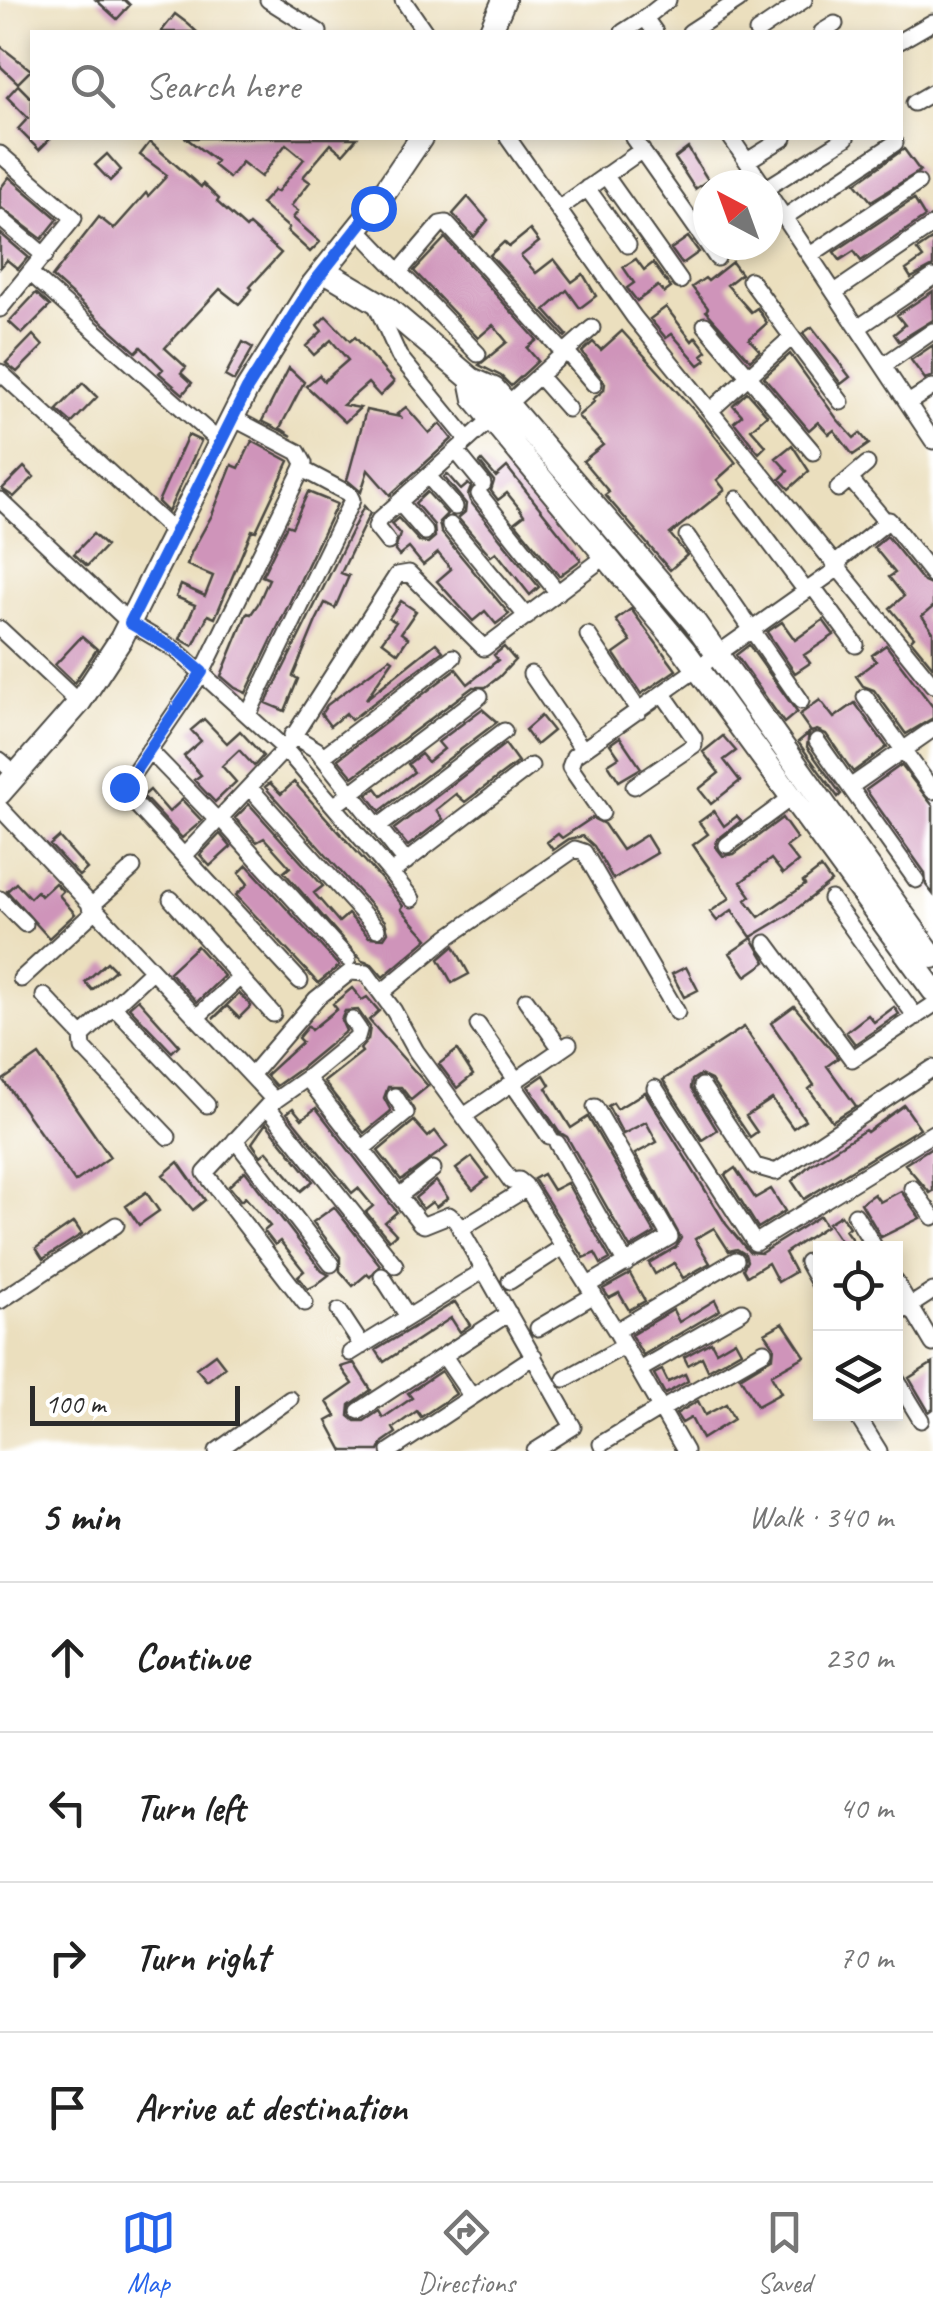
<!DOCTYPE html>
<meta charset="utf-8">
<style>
body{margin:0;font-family:Caveat,sans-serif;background:#f6f6f6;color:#222}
.controls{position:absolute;right:30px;bottom:30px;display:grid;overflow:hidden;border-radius:0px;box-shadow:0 5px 15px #0003}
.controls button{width:90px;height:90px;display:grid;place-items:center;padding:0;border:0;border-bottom:2px solid #e0e0e0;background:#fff;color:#222;font:50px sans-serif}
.compass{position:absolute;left:693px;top:170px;width:90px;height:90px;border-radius:50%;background:#fff;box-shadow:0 5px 15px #0003;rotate:319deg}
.scale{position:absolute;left:30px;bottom:25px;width:210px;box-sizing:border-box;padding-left:10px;border:5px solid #2b2b2b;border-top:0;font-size:28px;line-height:35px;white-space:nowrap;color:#2b2b2b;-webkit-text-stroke:8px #fff;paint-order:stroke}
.stop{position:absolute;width:30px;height:30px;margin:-22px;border:8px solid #2563eb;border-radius:50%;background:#fff}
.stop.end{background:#2563eb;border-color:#fff;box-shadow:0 2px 10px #0008}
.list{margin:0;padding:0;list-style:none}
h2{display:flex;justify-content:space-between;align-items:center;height:130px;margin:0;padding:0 40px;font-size:42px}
h2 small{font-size:32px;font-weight:400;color:#767676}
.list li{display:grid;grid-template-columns:65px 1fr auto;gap:30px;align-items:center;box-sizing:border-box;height:150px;padding:0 40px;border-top:2px solid #e0e0e0}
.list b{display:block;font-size:38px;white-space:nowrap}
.list em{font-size:32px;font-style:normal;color:#767676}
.icon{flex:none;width:55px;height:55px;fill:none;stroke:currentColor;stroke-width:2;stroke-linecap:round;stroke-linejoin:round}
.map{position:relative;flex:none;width:933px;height:1451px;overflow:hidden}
.search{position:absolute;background:#fff;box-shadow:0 5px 15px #0003;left:30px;right:30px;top:30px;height:110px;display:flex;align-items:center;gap:25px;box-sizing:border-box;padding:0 35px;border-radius:0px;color:#767676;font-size:38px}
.sheet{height:730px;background:#fff}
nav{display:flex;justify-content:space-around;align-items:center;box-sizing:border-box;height:140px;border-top:2px solid #e0e0e0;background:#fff;font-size:28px;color:#767676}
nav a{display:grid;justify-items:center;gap:5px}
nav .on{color:#2563eb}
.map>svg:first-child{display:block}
.building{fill:#cf94ba}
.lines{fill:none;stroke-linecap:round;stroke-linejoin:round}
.street-casing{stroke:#484641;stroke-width:19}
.secondary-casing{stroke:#484641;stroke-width:26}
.street{stroke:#fff;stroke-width:15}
.secondary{stroke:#fff;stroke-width:22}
.route{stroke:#2563eb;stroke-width:12}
</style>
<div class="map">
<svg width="933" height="1451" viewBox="0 0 933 1451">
<rect width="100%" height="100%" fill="#fff"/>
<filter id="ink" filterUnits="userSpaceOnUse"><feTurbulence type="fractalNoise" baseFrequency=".01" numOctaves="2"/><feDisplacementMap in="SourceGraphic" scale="20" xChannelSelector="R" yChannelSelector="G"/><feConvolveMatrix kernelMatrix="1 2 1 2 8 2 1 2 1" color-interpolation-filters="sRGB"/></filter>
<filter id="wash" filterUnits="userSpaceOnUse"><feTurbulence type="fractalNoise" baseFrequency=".0048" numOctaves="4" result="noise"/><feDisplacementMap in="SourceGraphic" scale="40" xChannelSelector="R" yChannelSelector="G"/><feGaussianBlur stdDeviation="2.25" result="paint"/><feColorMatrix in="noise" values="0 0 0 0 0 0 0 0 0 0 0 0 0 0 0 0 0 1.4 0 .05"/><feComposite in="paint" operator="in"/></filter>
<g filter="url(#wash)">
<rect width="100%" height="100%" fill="#ebdfbe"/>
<g id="blocks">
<path class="building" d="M96 0H125L130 5 117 19Z
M175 14 187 23 197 32H161Z
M0 46 31 70 18 83 0 66Z
M18 85 32 99V138H51L39 150 18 129 28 118 7 97Z
M186 138H357L343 154 331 144 303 177 310 182 291 206 298 211 293 218 320 242 310 252 287 231 289 228 261 204 274 190 277 192 304 159 286 144 261 177 242 162 229 178 213 165 216 161Z
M150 142 201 187 203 184 219 199 217 202 246 228 249 225 281 253 250 287 252 289 239 304 220 289 165 348 186 367 181 373 192 383 183 394 159 373 163 369 141 347 136 352 52 277 99 217 114 229 146 193 148 196 165 178 167 175 140 155Z
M688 148 708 180 695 189 675 158Z
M904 149 920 171 871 201 856 183Z
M107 154 121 170 110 181 95 165Z
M9 177 58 219 42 239 0 207V189Z
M468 197 488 220 474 237 453 214Z
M914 199 925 217 861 261 854 251 840 260 834 252Z
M530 230 539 242 521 256 536 273 554 259 572 282 583 274 596 296 580 308 567 290 545 310 567 335 565 337 490 255 504 242 509 247Z
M0 233 28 257 18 269 7 260 0 268Z
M688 237 699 252 682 264 671 249Z
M445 238 537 340 527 348 538 361 511 386 501 376 479 365 507 342 493 325 478 338 414 271Z
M933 239V266L911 278 906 270 923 258 917 250Z
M636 259 644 270 653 263 671 288 664 293 658 286 637 301 627 288 634 283 623 267Z
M732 262 741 274 727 285 751 312 757 308 767 323 749 339 760 351 750 360 706 311 708 308 692 287 705 278 708 281Z
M933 291V320L899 341 894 334 905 325 897 315Z
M36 293 50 306 22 334 9 322Z
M666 307 692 341 696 337 707 351 702 355 706 360 699 365 672 334 666 338 650 319Z
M326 316 350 341 355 337 394 382 380 396 368 383 343 405 360 408 345 422 306 386 319 375 324 381 348 360 331 340 314 355 306 346 322 331 317 325Z
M812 327 850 377 841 384 803 333Z
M622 331 701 418 736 463 717 480 725 490 670 534 687 555 670 570 605 495 609 492 583 461 603 445 578 416 595 401 593 399 604 390 605 383 582 352 593 342 601 350Z
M33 335 43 346 17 372 6 363Z
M243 342 253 348 234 381 225 376Z
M933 345V376L925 379 911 360Z
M790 354 837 419 854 438 860 433 869 444 853 455 834 430 829 434 818 422 809 430 764 377Z
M289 368 304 382 280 428 292 436 262 421Z
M83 383 97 397 72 423 57 410Z
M747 392 767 415 751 429 766 446 759 453 734 422 742 415 733 405Z
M406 407 429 433 440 424 452 439 390 495 368 470 361 492 347 480 366 410 400 417 397 414Z
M188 435 201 441 168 512 158 502Z
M252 441 289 461 256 531 252 530 215 618 208 615 193 646 180 639 195 605 176 597 181 585 205 596 213 576 187 565 191 553 212 515 232 465 239 468Z
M792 445 809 471 789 489 780 479 788 471 776 458Z
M482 461 496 477 507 467 581 560 559 576 515 522 524 515 520 509 507 493 498 500 491 491 494 481 480 463Z
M24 467 34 477 14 497 2 489Z
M447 474 461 490 468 484 471 487 468 495 470 501 539 587 530 595 496 552 491 556 458 518 465 512 466 504 444 477Z
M308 492 337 504 246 693 235 688 221 676 247 613 251 614 258 604 269 579 262 576 287 525 292 527Z
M427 492 447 514 439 522 441 532 509 614 496 624 485 611 473 621 437 581 451 569 438 553 423 565 409 548 399 556 395 551 400 534 391 524 398 518 420 542 428 543 435 537 434 525 415 503Z
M364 506 370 513 341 573 349 576 335 608 325 603 316 621 293 676 298 679 285 711 266 703Z
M93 534 106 546 87 566 74 554Z
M887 536 924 582 933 586V607L922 616 933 632V667L911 640 914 637 890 608 904 596 889 577 895 573 874 547Z
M401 601 416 611 401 633 408 638 398 653 382 641 396 622 389 618Z
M631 609 676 670 641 694 614 654 631 642 616 620Z
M823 620 834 635 804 655 810 663 795 673 767 632 782 622 795 640Z
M82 636 97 649 74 683 55 665Z
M436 643 443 651 351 720 346 713 330 726 321 714 327 705 390 658 393 660 366 699Z
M749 645 797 712 784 723 736 655Z
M886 645 933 707V718L906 734 874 690 863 686 856 676 876 661 872 655Z
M504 647 515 660 499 677 486 687H473L353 777 338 759 456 669 468 684 498 660 494 655Z
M820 700 834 718 855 703 887 747 853 772 826 734 817 730 811 732 799 715Z
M482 709 497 722 380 811 367 795 376 788 382 796 414 772 408 764 421 754 428 762 444 749 438 742Z
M541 716 553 731 536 745 525 730Z
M204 719 227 743 240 731 263 756 254 766 239 750 222 766 236 782 215 802 194 780 201 775 184 756 201 741 191 730Z
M809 733 807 747 841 794 838 797 798 742Z
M723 736 736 751 724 760 740 781 711 804 699 789 719 773 703 752Z
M620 737 641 768 619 781 608 764 619 757 610 744Z
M505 744 518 762 465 802 456 794 436 810 443 819 408 846 394 829Z
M901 765 933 806V894L926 885 925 873 866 790Z
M294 782 382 880 403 906 401 909 428 939 383 977 372 964 362 961 284 872 290 867 264 838 257 842 235 818 249 804 323 886 314 893 339 922 348 914 369 937 384 938 388 932 385 921 265 787 270 783 281 794Z
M150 790 169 812 182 800 202 821 182 838 143 796Z
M714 811 724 826 737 816 741 821 717 840 716 847 723 856 734 854 782 818 797 839 786 847 798 862 783 874 771 859 741 882 751 896 746 900 759 917 805 885 803 882 821 868 831 882 790 914 751 937 732 910 717 921 710 912 730 898 693 845 708 834 699 822Z
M592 818 604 824 622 850 646 835 657 853 613 879 594 846 583 836 569 839 553 850 547 842 558 834 562 838Z
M220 834 231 847 210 866 200 855Z
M59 837 87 869 79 876 50 845Z
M247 865 339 966 318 983 236 895 248 884 239 873Z
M16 883 30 898 37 891 41 896 55 883 63 891 59 895 75 914 49 938 7 891Z
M752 938 766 962 746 976 730 953Z
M197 946 224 976 197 1002 169 972Z
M454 946 469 974 452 983 439 959Z
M107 962 115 970 92 990 85 982Z
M686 967 698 990 684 997 672 974Z
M352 988 362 1000 367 997 379 1011 369 1020 428 1086 411 1100 401 1087H388L384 1098 391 1111 364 1133 324 1082 362 1052 360 1049 368 1040 370 1027 358 1010 345 1011 341 1020 346 1031 300 1069 276 1086 266 1075 302 1042 298 1038 308 1026 311 1030 337 1009 333 1004Z
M239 993 251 1006 239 1018 227 1006 213 1019Z
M138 999 179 1045 172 1052 129 1007Z
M794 1006 838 1058 827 1066 856 1106 832 1121 809 1089 814 1085 771 1023Z
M894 1007 899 1014 855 1044 846 1032 868 1015 874 1022Z
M744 1027 805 1120 793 1128 772 1099 746 1116 757 1132 750 1137 711 1080 700 1075 692 1080 691 1088 717 1130 702 1140 663 1080Z
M457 1050 473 1075 457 1088 439 1064Z
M39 1055 110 1157 75 1182 3 1080Z
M544 1075 550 1085 546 1088 571 1128 588 1117 655 1233 630 1248 567 1137 559 1132 528 1086Z
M645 1092 726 1224 749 1252 761 1253 820 1216 826 1226 785 1253 795 1272 778 1282 768 1263 747 1276 743 1269 747 1261 745 1254 737 1249 729 1251 714 1228 695 1239 710 1263 683 1278 674 1263 655 1274 649 1263 676 1247 681 1238 635 1154 657 1142 646 1122 623 1134 608 1106 613 1103 617 1109Z
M904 1105 920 1128 804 1199 792 1181 810 1165 865 1130 867 1132Z
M293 1108 302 1119 316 1108 397 1212 385 1222 396 1234 389 1240 366 1212 373 1206 358 1188 352 1193 287 1113Z
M414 1121 428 1137 435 1131 447 1147 401 1180 378 1151Z
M266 1123 313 1181 301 1191 267 1151 261 1156 252 1143Z
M932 1147 933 1191 930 1193 905 1164Z
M472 1157 488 1178 473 1190 456 1169Z
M178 1162 205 1200 193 1210 163 1175Z
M735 1168 755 1198 771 1189 785 1211 758 1228 725 1175Z
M245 1171 322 1271 329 1275 316 1285 308 1289 298 1276 304 1271 280 1241 275 1245 264 1231 270 1226 245 1197 241 1201 229 1186Z
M543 1174 553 1190 567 1183 610 1259 601 1264 595 1253 584 1258 534 1179Z
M436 1181 448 1198 436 1207 432 1202 423 1209 415 1198Z
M901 1191 920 1218 881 1237 861 1203 874 1194 880 1202Z
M146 1192 159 1211 139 1225 126 1206Z
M334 1207 380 1265 370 1277 367 1274 353 1286 340 1271V1257L313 1222Z
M841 1215 849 1227 845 1230 858 1248H845L828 1223Z
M74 1222 82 1234 43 1259 36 1248Z
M630 1274 645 1301 629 1310 619 1293 609 1298 603 1289Z
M715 1300 720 1310 643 1355 631 1335 673 1310 679 1322Z
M455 1302 470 1325 460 1332 451 1318 384 1362 376 1350Z
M783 1323 805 1356 771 1375 781 1393 757 1406 740 1377 773 1357 774 1346 765 1333Z
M735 1340 741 1351 708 1370 702 1357 688 1365 684 1357 711 1342 716 1351Z
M215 1354 225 1367 207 1381 196 1368Z
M354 1363 371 1390 350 1405 349 1416 355 1421H364L379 1411 383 1418 412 1398 408 1393 441 1371 456 1394 421 1417 417 1411 393 1428 396 1433 383 1442 379 1451H343L327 1421 336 1416 327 1402 353 1384 341 1367Z
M933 1363V1409L929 1412 909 1378Z
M662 1370 668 1382 685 1374 688 1381 665 1394 654 1374Z
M698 1401 705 1415 726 1404 734 1419 702 1439 691 1418 682 1423 676 1414Z"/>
</g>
</g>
<g filter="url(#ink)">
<use href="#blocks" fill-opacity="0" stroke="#484641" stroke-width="2.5"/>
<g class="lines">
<defs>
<path id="street" d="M268 0 319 32
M403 0 425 32
M645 18 668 0
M623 32 645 18 655 32
M690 32 739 0
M757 32 804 0
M822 32 835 24
M900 41 933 22
M914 103 933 92
M508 138 634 317 933 685
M633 138 708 245
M731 138 763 185
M0 154 74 218 0 309
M747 161 784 138
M605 175 680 281
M768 187 846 138
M587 188 628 245
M768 193 933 441
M558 209 642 150
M785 217 895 143
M0 218 45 256
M358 229 478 354
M708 245 717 258
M810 255 918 183
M30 273 221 443
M750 280 792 337
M835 292 933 225
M375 303 399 356 468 440 564 353 446 223 440 224 399 272
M705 325 813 452
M859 327 933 277
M566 351 594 384
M564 353 592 328
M884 365 933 331
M0 372 176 534
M539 376 568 409
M908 403 933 387
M711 410 792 337 841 402
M233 418 298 452 304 463 302 469 202 673 124 787 130 798 300 981
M456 451 483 484
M428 476 455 507
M850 479 886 522
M838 489 867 464
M479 494 558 593
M737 499 806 591
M0 500 130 623 176 650 285 749 391 873 531 766
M399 502 425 532
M450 525 527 617
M687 536 801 701
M388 542 376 527 379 520 468 440
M836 563 889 520 933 575
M813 587 856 645
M0 629 79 703
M588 635 639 711
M531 674 583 750
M865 697 933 791
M248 715 352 500 349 494 302 469
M292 735 317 750 406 862
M817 741 916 880
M149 750 218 821
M322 757 453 657
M0 760 17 775
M634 786 694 745V738L663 694
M249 787 377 929
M850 787 933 729
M335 805 480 696
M0 808 275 1101
M602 813 570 767 574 756 840 567
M220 818 348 959
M378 827 504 731
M727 845 792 797
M184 856 285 749 397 575 409 573 484 648 606 556
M391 873 412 899
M0 899 25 924
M171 899 273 1014
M831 899 916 1017
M90 907 133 868
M766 943 852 1059 933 1005
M21 979 95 911
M381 993 448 937 575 849 584 852 677 1012
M44 996 82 1036 151 971
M526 1000 561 1049
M113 1006 207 1105
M197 1017 240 977
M478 1025 516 1080
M82 1036 83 1048 168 1137
M252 1074 316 999 350 972 366 973 394 1011 416 1051 511 1181 519 1180 525 1185 616 1331 685 1451
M307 1078 357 1037 359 1030 352 1020
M512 1083 549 1136
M702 1086 755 1166 776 1172 933 1068
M655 1088 755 1243 933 1133
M267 1106 395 1265
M464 1116 569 1044
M235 1140 331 1264
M557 1143 626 1264
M362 1149 406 1113 395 1096
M912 1188 933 1217
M399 1196 433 1169
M855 1215 875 1248
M460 1229 527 1188
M807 1262 820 1285
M382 1276 407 1315
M510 1281 564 1246
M896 1282 933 1344
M588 1285 670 1237 595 1107
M0 1301 116 1225
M305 1303 205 1173 267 1106 307 1078 420 1223 424 1225 449 1215 456 1221 573 1427 535 1451
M339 1311 362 1346
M896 1315 933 1291
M538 1328 594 1295
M616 1331 736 1260
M350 1353 483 1271
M444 1356 472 1397
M639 1370 742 1311
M565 1379 624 1346
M896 1379 921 1420
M660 1410 764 1351
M359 1411 509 1313
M856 1414 879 1451
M601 1444 659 1409
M217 1451 290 1399
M390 1451 534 1356"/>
<path id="secondary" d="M490 32 504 0
M325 271 387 308 471 379 494 389 508 405 695 623 933 957
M471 379 475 399 684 650 933 990
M0 793 79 703 121 639 247 389 313 284 373 209 421 138"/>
</defs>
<use href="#street" class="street-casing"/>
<use href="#secondary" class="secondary-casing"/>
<use href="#street" class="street"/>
<use href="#secondary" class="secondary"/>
</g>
</g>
<g class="lines" filter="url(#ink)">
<path class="route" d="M124 787 202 672 176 650 130 623 247 389 313 284 373 208"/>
</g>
</svg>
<div class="controls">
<button><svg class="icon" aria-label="locate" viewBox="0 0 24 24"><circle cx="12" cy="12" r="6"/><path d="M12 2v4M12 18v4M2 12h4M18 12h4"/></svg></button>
<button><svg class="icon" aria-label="layers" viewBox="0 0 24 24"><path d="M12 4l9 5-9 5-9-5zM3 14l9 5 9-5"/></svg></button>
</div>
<svg class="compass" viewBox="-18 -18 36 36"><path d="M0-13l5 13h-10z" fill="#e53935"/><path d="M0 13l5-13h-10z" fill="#767676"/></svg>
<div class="scale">100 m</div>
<div class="stop" style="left:373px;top:208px"></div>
<div class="stop end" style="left:124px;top:787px"></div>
<div class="search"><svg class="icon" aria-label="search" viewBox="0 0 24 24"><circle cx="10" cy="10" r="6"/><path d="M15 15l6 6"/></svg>Search here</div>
</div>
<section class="sheet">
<h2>5 min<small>Walk · 340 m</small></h2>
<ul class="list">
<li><svg class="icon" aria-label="ahead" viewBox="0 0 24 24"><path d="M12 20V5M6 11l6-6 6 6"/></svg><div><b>Continue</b></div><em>230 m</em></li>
<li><svg class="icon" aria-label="left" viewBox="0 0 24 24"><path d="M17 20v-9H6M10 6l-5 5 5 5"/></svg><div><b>Turn left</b></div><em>40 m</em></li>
<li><svg class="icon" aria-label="right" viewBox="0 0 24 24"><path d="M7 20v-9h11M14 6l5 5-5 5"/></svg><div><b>Turn right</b></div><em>70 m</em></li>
<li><svg class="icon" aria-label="arrive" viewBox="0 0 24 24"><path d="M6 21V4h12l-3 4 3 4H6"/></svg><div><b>Arrive at destination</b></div></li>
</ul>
</section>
<nav>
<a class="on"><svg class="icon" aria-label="map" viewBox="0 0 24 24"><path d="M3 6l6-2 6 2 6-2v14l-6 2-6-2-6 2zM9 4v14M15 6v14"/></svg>Map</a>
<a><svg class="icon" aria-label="directions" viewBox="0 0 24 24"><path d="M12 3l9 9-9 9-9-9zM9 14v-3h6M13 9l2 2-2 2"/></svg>Directions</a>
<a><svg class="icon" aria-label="saved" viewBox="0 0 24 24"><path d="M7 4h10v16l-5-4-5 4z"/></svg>Saved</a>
</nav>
